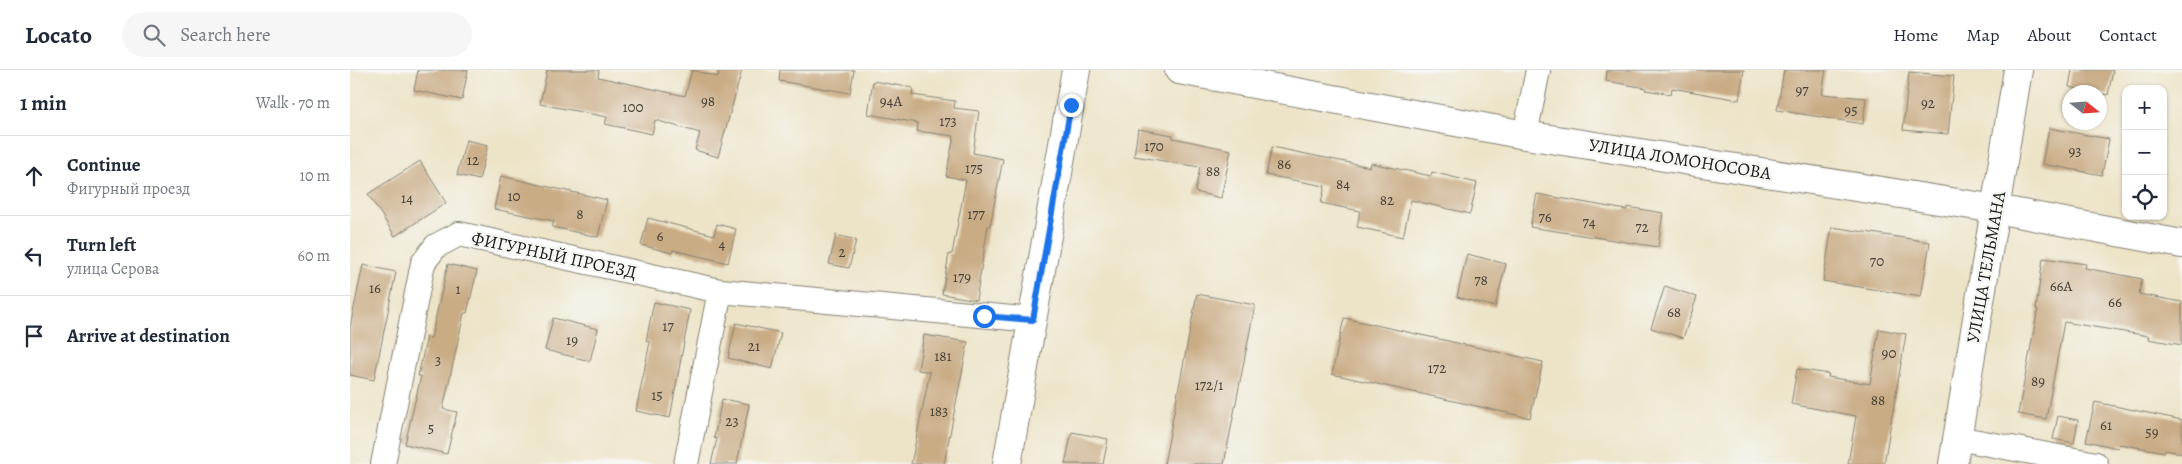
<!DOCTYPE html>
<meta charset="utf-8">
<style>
body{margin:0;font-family:Alegreya,serif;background:#f6f6f7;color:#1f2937}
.controls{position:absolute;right:15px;top:15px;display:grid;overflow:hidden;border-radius:10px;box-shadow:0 1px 4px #0004}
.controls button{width:45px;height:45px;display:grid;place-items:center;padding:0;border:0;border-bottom:1px solid #e0e1e3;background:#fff;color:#1f2937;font:25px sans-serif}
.compass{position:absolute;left:1712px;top:15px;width:45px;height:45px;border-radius:50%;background:#fff;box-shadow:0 1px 4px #0004;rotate:107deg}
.stop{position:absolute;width:15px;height:15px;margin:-11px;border:4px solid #1a73e8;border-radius:50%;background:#fff}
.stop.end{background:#1a73e8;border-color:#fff;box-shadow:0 1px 5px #0008}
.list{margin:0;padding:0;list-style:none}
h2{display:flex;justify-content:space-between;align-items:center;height:65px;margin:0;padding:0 20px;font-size:21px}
h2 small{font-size:16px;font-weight:400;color:#747a83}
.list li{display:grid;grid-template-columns:32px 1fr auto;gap:15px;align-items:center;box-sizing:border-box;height:80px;padding:0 20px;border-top:1px solid #e0e1e3}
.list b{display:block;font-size:19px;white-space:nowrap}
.list p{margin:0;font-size:16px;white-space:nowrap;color:#747a83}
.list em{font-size:16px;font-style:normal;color:#747a83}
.icon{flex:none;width:28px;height:28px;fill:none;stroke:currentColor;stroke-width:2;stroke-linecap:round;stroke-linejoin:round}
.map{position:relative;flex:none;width:1832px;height:394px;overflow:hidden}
header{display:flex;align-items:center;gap:30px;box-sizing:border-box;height:70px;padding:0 25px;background:#fff;border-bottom:1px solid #e0e1e3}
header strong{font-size:24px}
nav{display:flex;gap:28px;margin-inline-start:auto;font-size:18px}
.search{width:350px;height:45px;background:#f6f6f7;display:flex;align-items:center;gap:12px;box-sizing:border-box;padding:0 18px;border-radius:28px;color:#747a83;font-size:19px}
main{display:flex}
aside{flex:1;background:#fff}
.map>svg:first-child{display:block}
.building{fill:#c9ab84}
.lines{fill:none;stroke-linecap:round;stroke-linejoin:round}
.street-casing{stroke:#848072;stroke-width:26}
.secondary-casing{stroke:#848072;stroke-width:30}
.street{stroke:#fff;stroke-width:24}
.secondary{stroke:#fff;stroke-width:28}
.route{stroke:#1a73e8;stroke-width:6}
.labels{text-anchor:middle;stroke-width:5;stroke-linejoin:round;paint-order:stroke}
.number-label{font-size:15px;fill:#474036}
.street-label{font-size:18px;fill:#1c1c1c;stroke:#f6f6f2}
</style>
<header>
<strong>Locato</strong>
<div class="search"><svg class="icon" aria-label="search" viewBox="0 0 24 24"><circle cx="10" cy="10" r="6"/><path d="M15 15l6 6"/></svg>Search here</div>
<nav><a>Home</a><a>Map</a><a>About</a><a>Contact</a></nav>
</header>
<main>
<aside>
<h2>1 min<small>Walk · 70 m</small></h2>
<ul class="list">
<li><svg class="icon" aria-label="ahead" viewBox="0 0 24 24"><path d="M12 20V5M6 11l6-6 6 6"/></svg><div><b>Continue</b><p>Фигурный проезд</p></div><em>10 m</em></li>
<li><svg class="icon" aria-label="left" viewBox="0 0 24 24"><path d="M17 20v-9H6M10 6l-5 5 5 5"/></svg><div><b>Turn left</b><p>улица Серова</p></div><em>60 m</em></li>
<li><svg class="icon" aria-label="arrive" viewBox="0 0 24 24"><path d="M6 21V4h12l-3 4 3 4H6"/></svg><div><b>Arrive at destination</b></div></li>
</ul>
</aside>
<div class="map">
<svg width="1832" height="394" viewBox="0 0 1832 394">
<rect width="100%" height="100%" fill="#f6f6f2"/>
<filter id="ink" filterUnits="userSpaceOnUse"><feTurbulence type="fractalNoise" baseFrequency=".02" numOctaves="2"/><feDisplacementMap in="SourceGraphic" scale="10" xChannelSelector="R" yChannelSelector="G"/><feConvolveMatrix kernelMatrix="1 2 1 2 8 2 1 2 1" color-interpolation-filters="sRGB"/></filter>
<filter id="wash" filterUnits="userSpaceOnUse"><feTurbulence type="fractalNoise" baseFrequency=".0096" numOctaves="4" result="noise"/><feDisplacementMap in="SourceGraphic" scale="20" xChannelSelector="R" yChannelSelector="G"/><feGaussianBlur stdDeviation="1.12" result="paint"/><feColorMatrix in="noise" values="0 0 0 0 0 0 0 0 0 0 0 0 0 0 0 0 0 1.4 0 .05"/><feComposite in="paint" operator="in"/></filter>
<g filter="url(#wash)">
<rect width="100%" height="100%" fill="#ede4c8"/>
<g id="blocks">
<path class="building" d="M68 0H118L112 30 64 20Z
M197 0H249L248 7 335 26 342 0 368 7 369 0H392L368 87 345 80 350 63 305 50 302 64 255 54 257 47 190 34Z
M430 0H504L500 23 429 11Z
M1257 0H1394L1389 30 1322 18 1321 24 1295 20 1296 18 1256 11Z
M1434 0H1476L1472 24 1516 28 1513 54 1427 40Z
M1722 0H1763L1758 25 1719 17Z
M1559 2 1604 6 1598 64 1553 60Z
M523 11 563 18 562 25 605 31 604 38 629 41 623 83 653 89 640 156H638L626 230 592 224 599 184H602L616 110 596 106 604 66 567 61 568 53 518 44Z
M1699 58 1759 69 1752 105 1692 94Z
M788 59 823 65V68L881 80 871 128 845 122 850 97 784 86Z
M116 70 138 75 129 110 107 105Z
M922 77 1020 97 1021 93 1081 106 1082 102 1127 113 1120 144 1061 130 1053 167 1007 157 1010 141 971 133 975 116 916 105Z
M70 91 96 133 45 166 18 124Z
M151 106 257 130 248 167 202 157 204 151 144 139Z
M1187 124 1276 140 1277 137 1313 143 1308 177 1180 157Z
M298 148 364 165 367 154 386 159 378 193 323 180 322 183 291 175Z
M1482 157 1580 172 1571 227 1473 211Z
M486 165 506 170 499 198 479 194Z
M1117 184 1156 194 1145 237 1107 227Z
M1693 188 1736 194 1735 198 1792 209 1789 224 1832 232V275L1798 269 1799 266 1714 252 1696 349 1668 344 1688 239H1686Z
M98 194 127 201 117 243H114L93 339 107 342 97 384 55 374 71 306H68L77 267 81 268Z
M13 195 46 202 24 310 0 305V257Z
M1315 216 1347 227 1333 268 1301 258Z
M847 224 905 235 874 394H814Z
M304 232 340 240 320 348 286 341 300 272 296 271Z
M203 248 248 259 240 291 195 280Z
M994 248 1193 292 1180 348 982 304Z
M386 253 431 263 422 299 378 288Z
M1529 259 1556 264 1534 394H1498L1506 346 1441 334 1447 299 1479 304 1478 307 1520 314Z
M574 265 618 272 594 394H561L580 302 568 300Z
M372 329 399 334 387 394H361L367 369 364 368Z
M1745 332 1832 350V383L1815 380V382L1769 374 1768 378 1736 371Z
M1708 346 1728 350 1724 373 1703 369Z
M722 362 758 369 753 394H715Z"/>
</g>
</g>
<g filter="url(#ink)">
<use href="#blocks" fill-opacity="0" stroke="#848072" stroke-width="1"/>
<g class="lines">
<defs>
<path id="street" d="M1175 65 1188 0
M1607 368 1746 394
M33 394 73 193 86 176 109 164 370 221 683 250
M336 394 370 221"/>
<path id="secondary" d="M829 0 1175 65 1646 139 1832 174
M657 394 726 0
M1603 394 1668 0"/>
</defs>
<use href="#street" class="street-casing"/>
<use href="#secondary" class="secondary-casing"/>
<use href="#street" class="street"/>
<use href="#secondary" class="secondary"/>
</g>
</g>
<g class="lines" filter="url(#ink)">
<path class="route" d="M634 246 683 250 721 35"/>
</g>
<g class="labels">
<g class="number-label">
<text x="1452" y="25">97</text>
<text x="358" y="36">98</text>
<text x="541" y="36">94А</text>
<text x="1578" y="38">92</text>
<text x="283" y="42">100</text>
<text x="1501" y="45">95</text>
<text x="598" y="56">173</text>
<text x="804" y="81">170</text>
<text x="1725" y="86">93</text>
<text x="123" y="95">12</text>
<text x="934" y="99">86</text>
<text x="624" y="103">175</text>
<text x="863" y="106">88</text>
<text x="993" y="119">84</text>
<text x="164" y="131">10</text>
<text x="57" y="133">14</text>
<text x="1037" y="135">82</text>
<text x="230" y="149">8</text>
<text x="626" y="149">177</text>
<text x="1195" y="152">76</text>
<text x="1239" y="157">74</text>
<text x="1292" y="162">72</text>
<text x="310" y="171">6</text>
<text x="372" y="179">4</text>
<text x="492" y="187">2</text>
<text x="1527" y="196">70</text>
<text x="612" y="212">179</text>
<text x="1131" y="215">78</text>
<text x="1711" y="221">66А</text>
<text x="25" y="223">16</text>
<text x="108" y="224">1</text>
<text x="1765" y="237">66</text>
<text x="1324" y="247">68</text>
<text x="318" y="261">17</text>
<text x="222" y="275">19</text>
<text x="404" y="281">21</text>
<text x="1539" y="288">90</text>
<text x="593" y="291">181</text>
<text x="88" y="295">3</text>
<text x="1087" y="303">172</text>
<text x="1688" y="316">89</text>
<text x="859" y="320">172/1</text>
<text x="307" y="330">15</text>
<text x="1528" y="335">88</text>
<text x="589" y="346">183</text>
<text x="382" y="356">23</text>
<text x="1756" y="360">61</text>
<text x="81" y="363">5</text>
<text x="1802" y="367">59</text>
</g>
<g class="street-label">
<text transform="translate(1330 89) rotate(9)" y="6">УЛИЦА ЛОМОНОСОВА</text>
<text transform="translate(204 185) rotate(12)" y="6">ФИГУРНЫЙ ПРОЕЗД</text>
<text transform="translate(1636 197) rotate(-80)" y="6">УЛИЦА ТЕЛЬМАНА</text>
</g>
</g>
</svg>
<div class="controls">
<button>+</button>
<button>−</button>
<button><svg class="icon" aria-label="locate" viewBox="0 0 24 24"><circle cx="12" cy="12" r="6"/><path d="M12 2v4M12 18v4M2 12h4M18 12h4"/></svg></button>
</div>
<svg class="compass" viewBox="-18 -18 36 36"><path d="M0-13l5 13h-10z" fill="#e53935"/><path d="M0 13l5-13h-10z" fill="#747a83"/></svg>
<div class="stop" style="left:634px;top:246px"></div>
<div class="stop end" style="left:721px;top:35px"></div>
</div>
</main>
